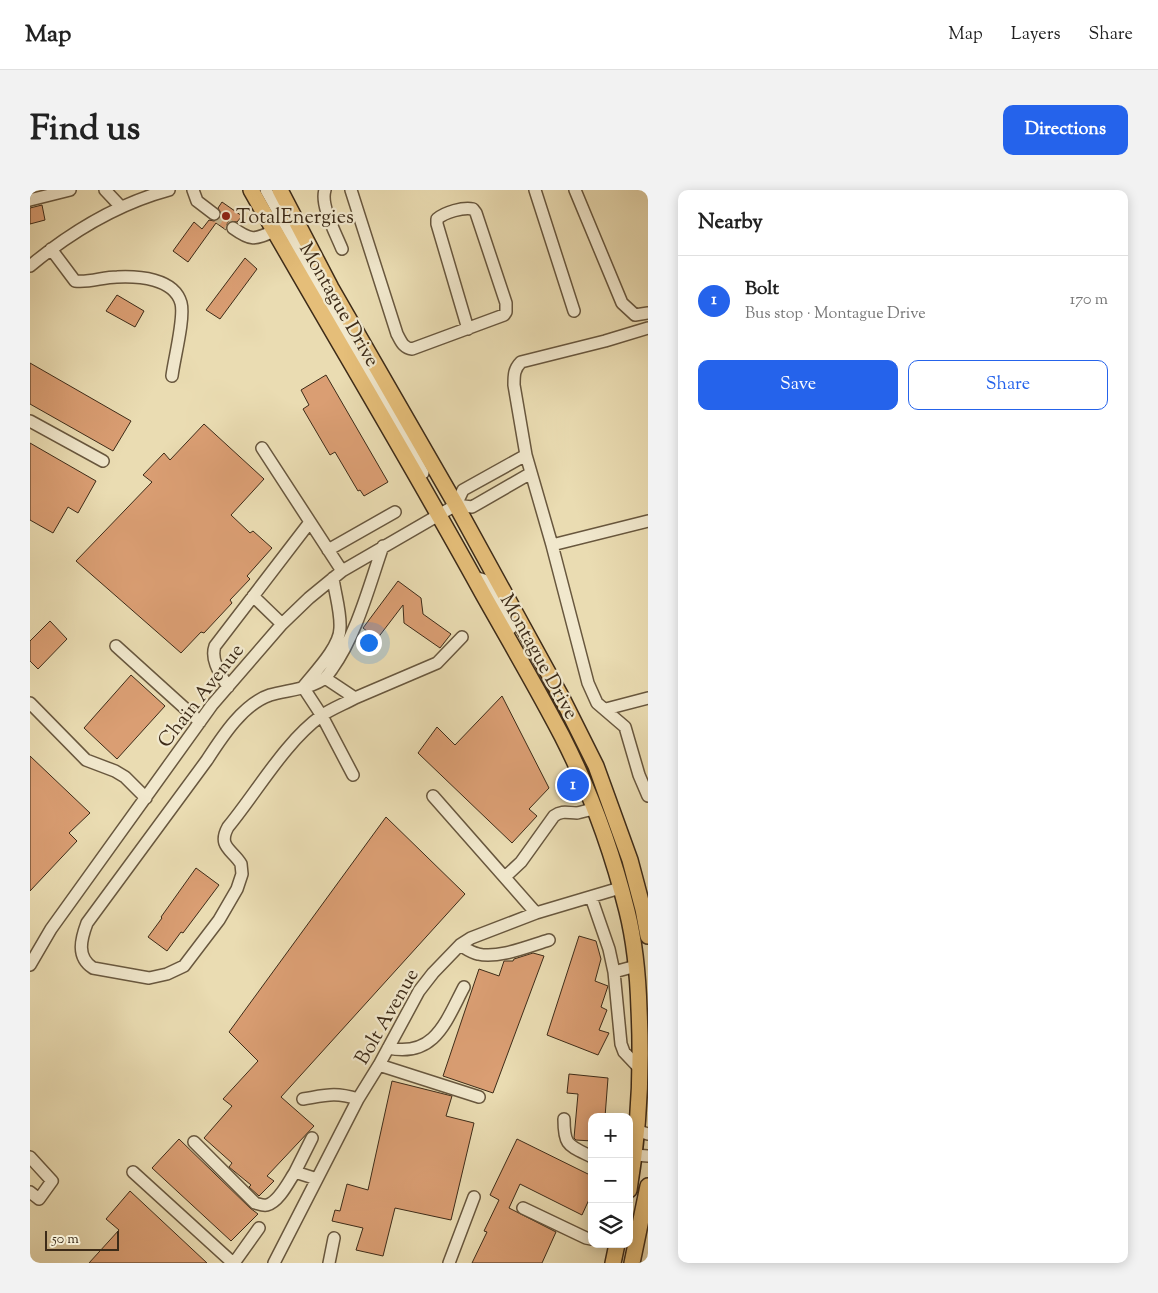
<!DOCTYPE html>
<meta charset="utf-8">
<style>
body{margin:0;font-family:"Sorts Mill Goudy",serif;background:#f2f2f2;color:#222}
.controls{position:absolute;right:15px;bottom:15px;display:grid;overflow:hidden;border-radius:10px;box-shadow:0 2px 12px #0003}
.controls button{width:45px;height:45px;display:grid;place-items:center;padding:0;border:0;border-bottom:1px solid #e0e0e0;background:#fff;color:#222;font:25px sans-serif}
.scale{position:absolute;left:15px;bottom:12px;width:74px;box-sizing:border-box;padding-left:5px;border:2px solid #3d2b18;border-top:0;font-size:14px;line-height:18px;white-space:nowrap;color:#3d2b18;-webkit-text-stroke:4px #f1e8cd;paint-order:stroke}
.you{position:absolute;left:338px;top:452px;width:18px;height:18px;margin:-12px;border:4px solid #fff;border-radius:50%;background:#1a73e8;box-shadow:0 0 0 8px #1a73e833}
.badge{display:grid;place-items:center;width:32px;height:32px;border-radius:50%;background:#2563eb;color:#fff;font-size:16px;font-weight:700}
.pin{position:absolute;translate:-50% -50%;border:2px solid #fff;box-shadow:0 1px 5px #0006}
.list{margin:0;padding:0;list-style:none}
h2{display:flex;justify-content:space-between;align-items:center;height:65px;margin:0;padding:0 20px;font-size:21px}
h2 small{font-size:16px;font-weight:400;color:#767676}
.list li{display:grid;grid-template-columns:32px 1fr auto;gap:15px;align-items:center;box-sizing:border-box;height:90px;padding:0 20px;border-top:1px solid #e0e0e0}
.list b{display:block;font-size:19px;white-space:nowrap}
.list p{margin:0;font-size:16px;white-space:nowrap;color:#767676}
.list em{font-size:16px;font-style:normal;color:#767676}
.actions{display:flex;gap:10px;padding:15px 20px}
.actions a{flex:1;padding:11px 0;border:1px solid #2563eb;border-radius:10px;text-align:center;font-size:18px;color:#2563eb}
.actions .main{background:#2563eb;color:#fff}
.icon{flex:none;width:28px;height:28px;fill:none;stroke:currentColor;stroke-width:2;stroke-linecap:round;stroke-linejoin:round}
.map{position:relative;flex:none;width:618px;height:1073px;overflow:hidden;border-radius:10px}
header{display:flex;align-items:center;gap:30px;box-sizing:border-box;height:70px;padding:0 25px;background:#fff;border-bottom:1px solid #e0e0e0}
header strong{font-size:24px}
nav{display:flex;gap:28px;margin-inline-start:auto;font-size:18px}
.intro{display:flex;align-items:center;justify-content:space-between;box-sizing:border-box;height:120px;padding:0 30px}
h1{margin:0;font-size:35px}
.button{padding:12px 22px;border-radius:10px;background:#2563eb;color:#fff;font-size:18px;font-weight:700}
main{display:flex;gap:30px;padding:0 30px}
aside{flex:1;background:#fff;border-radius:10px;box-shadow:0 2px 12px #0003}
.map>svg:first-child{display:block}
.building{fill:#da9e73;stroke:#3d2b18}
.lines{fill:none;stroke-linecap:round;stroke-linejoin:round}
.minor-tunnel{stroke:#c7b993;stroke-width:11;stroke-dasharray:11 5.5;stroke-linecap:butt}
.minor-casing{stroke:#68573e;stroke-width:14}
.major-casing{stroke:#3d2b18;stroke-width:18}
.minor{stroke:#f1e8cd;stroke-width:11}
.major{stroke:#e5be79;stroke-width:15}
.poi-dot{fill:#8f2418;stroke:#f1e8cd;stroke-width:2}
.labels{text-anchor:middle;stroke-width:4.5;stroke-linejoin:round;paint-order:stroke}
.poi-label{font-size:20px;fill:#3d2b18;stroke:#f1e8cd;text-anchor:start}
.street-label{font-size:20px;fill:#3d2b18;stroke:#f1e8cd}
</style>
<header>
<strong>Map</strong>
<nav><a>Map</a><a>Layers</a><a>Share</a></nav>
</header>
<div class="intro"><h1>Find us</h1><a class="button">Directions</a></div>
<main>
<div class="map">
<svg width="618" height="1073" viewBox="0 0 618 1073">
<rect width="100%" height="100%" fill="#eadcb2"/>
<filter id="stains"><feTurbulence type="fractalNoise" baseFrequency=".004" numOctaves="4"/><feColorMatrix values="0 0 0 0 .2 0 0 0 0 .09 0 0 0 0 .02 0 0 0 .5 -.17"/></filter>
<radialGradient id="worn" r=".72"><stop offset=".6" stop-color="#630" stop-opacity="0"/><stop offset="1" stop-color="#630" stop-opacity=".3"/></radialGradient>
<path class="building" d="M192 12 212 26 207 32 199 31 197 34 196 40 186 33 158 72 143 61 164 32 172 39 179 30 184 31 190 29 191 24 188 18Z
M12 15 15 30 0 34V18Z
M215 68 227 79 190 129 176 120Z
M87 105 114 121 105 137 76 121Z
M0 173 101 231 83 261 0 214Z
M296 185 358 292 334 306 330 300 328 301 305 262 300 265 273 219 279 215 271 200Z
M174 234 234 289 201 325 220 343 223 341 242 358 217 386 220 389 200 410 202 413 174 443 171 442 151 463 46 371 122 292 113 285 134 263 140 270Z
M0 253 66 291 48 323 38 317 23 343 0 330Z
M368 391 391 408 393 424 421 444 410 458 374 433 373 415 347 449 333 438Z
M20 431 37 449 8 479 0 471V451Z
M101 485 135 516 87 569 54 538Z
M472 506 519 598 499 619 507 626 482 653 388 563 407 537 425 555Z
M0 566 60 623 39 643 47 651 0 701Z
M356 627 435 704 251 907 284 936 237 986 244 991 229 1006 219 997 221 995 199 977 202 973 174 948 202 916 193 909 228 871 199 842Z
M166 678 189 695 153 743 151 742 137 761 118 747 132 728 131 727Z
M549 746 566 751 571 769 565 791 578 796 571 817 577 820 569 840 579 843 568 865 517 845Z
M503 763 514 766 463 903 413 886 449 779 469 786 474 771H483L484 769Z
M539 884 578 888 575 927H562V951L546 950 544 948 548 904 537 903Z
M362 891 422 906 416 926 444 933 421 1030 365 1018 353 1066 326 1060 333 1038 302 1031 305 1020 310 1021 317 994 338 1000Z
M149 949 220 1018 228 1024 201 1051 122 978Z
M487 949 562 986V1003L552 1025 490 994 479 1018 526 1042 512 1073H442L457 1042 454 1041 469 1010 460 1005Z
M100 1001 177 1073H59L89 1040 76 1029Z"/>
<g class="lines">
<path class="minor-tunnel" d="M184 24 203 38"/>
<defs>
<path id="minor" d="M75 0 91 17
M163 0 167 11 184 24
M236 0 393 283
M295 0C290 15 306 44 312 59
M321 0 367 144C371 151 373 158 382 159L474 125 476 122V113L446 23 443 19C433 17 415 22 407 29V34L438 139
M505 0 544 121
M545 0 592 113 605 125 618 123
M0 10 40 0
M203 38C221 51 224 50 244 41
M21 59 45 91C59 93 73 87 87 87 108 86 144 88 151 113 155 128 144 169 142 186
M0 76C41 42 87 14 139 0
M618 138 575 151 491 172C484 179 484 185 484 195L496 265 522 355 558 493 567 513 595 537 609 585 618 606
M0 231 73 271
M232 258 312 381
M426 315 433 300 496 265
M426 315 442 317 501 283
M522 355 618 331
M298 360 365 322
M444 387 454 390 481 438
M303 388C305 404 311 422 310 438 310 457 284 483 273 497L292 526 323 585
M223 406 252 434
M86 456 170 532
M295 488 325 508 407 473 432 447
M198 497C191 485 180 470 185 456L280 332
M325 508C314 514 301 519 291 526 255 552 227 602 198 637 187 657 203 660 211 674L212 684 207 699 189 730 154 776 137 784 119 788 63 778C46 767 51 749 57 733L177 570C192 547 213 514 240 505 257 500 281 499 295 488 297 486 300 482 302 479 327 444 339 396 353 356
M0 513 56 570 85 581 95 587 116 608
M576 519 618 508
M403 606 506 723
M475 687 491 672 524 626C532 620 538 623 547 623 552 622 558 620 563 619
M561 707 579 759 584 782 591 854 594 862 611 880
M430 755C435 758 442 763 448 764 468 769 499 756 519 750
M0 775 21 739 182 515 252 434 279 408 312 381 426 315
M584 782 606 776
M358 858C405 868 416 831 434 797
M349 875 449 907
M273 909C297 905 305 902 328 909
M534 929C534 956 538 955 562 967
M599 938 618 944
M282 948 265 982 287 989
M164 952 225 1013C229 1014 233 1016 237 1015 249 1012 259 991 265 982
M605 965 618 966
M0 967 22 991 9 1009 0 1002
M103 982 203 1073
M493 1018 556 1048 561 1049 562 1047
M204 1073 229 1038
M244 1073 328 909 349 875 389 801 403 783 430 755 441 748 506 723 590 698
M299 1073 304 1048
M419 1073 444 1007"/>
<path id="major" d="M221 0C298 136 379 269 454 406 480 452 507 498 532 546 560 601 582 661 597 721 605 753 608 787 609 819 612 880 609 940 599 1000
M250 0 301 98 426 315 532 508 566 576 600 670 613 719 618 746
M583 1073 587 1054
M602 1073 618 996"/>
</defs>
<use href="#minor" class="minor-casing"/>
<use href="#major" class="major-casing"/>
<use href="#minor" class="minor"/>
<use href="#major" class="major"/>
</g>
<circle class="poi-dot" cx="196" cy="26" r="5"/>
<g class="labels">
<g class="poi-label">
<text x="206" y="33">TotalEnergies</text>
</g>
<g class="street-label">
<text transform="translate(310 114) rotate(60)" y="7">Montague Drive</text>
<text transform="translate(510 466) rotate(61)" y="7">Montague Drive</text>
<text transform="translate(170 505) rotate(-52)" y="7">Chain Avenue</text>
<text transform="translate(356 826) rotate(-60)" y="7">Bolt Avenue</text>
</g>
</g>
<rect width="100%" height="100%" filter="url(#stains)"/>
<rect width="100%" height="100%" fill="url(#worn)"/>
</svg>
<div class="controls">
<button>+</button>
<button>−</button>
<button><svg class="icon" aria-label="layers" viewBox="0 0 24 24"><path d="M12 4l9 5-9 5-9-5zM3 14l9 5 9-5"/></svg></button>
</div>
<div class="scale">50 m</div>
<div class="you"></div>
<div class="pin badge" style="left:543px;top:595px">1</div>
</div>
<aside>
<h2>Nearby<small></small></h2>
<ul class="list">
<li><span class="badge">1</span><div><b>Bolt</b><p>Bus stop · Montague Drive</p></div><em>170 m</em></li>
</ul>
<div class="actions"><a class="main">Save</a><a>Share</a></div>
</aside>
</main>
